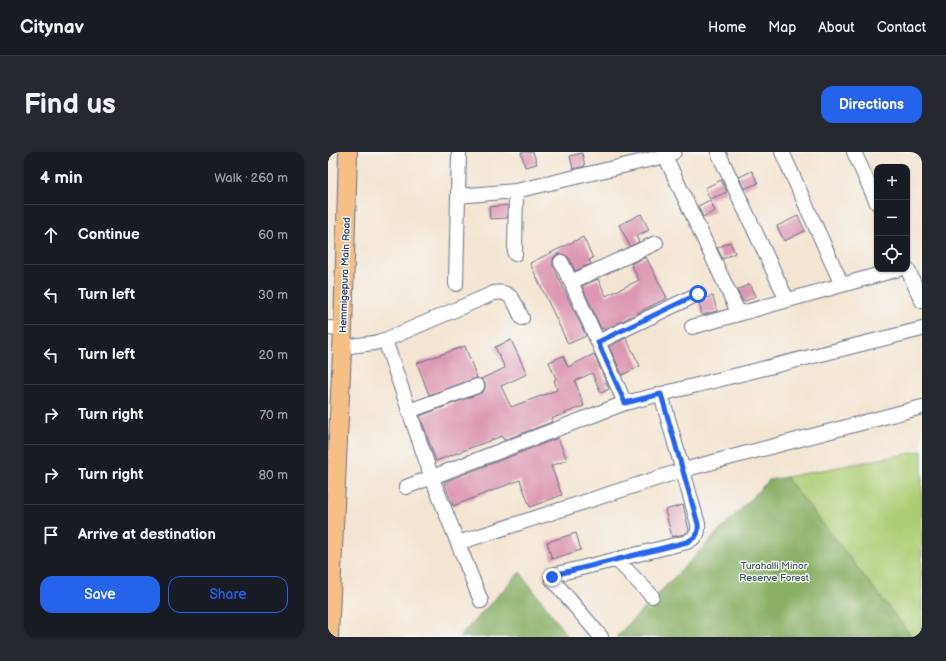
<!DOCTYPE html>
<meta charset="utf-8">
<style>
body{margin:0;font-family:"Balsamiq Sans",sans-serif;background:#242831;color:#f1f3f6}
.controls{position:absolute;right:12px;top:12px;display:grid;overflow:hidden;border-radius:8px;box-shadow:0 1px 3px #0004}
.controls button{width:36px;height:36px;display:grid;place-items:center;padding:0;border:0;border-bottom:1px solid #363941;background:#171b24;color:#f1f3f6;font:20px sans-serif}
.stop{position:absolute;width:12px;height:12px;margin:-9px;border:3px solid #2563eb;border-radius:50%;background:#fff}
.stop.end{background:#2563eb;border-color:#fff;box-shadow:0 1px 4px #0008}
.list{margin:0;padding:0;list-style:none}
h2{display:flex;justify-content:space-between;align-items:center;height:52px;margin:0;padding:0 16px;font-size:17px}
h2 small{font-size:13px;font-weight:400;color:#9ea1a6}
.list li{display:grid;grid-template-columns:26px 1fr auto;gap:12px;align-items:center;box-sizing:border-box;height:60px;padding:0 16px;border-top:1px solid #363941}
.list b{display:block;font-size:15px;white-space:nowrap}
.list em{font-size:13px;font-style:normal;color:#9ea1a6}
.actions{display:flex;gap:8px;padding:12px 16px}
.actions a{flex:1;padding:9px 0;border:1px solid #2563eb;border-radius:12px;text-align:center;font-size:14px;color:#2563eb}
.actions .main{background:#2563eb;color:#fff}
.icon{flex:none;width:22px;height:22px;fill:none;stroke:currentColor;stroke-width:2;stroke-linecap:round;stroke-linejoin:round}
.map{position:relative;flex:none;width:594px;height:485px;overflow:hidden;border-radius:12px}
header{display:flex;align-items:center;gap:24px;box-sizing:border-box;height:56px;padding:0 20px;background:#171b24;border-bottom:1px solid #363941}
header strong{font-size:19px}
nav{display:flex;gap:22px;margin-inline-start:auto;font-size:14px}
.intro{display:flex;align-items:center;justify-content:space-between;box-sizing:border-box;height:96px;padding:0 24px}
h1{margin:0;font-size:28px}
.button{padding:10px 18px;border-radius:12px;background:#2563eb;color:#fff;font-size:14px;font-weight:700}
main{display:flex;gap:24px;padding:0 24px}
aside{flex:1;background:#171b24;border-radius:12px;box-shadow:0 1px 3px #0004}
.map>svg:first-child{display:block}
.green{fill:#adcd75;stroke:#647e6a}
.forest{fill:#8ab066;stroke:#527062}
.building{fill:#dd97b2}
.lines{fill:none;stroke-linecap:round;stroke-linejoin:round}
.minor-casing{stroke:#676f87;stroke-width:16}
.major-casing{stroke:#676f87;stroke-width:20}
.minor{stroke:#fff;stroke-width:14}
.major{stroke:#f5bf86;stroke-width:18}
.route{stroke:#2563eb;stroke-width:5}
.labels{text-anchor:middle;stroke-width:3;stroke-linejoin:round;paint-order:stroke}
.street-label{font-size:10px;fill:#1b2f5e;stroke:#f6f6f2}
.park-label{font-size:10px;fill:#405664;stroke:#f6f6f2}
</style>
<header>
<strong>Citynav</strong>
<nav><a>Home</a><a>Map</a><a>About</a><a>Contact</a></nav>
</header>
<div class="intro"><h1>Find us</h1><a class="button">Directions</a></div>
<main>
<aside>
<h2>4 min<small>Walk · 260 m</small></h2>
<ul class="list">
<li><svg class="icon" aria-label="ahead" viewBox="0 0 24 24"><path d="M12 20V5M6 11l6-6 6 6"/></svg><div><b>Continue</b></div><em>60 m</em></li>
<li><svg class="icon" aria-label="left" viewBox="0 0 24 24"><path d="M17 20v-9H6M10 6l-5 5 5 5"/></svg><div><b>Turn left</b></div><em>30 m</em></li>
<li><svg class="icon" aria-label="left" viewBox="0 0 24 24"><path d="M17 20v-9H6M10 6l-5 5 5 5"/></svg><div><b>Turn left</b></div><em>20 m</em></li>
<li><svg class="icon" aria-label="right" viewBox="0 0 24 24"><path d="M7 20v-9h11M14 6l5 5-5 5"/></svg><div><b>Turn right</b></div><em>70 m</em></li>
<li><svg class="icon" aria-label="right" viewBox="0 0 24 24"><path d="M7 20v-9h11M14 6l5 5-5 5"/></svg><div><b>Turn right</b></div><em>80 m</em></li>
<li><svg class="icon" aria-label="arrive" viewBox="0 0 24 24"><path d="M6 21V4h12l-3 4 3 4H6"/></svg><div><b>Arrive at destination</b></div></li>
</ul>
<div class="actions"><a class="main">Save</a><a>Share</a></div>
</aside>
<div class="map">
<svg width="594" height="485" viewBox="0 0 594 485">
<rect width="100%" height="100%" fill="#f6f6f2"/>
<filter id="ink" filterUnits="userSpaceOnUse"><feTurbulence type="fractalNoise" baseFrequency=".025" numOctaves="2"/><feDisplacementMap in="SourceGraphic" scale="8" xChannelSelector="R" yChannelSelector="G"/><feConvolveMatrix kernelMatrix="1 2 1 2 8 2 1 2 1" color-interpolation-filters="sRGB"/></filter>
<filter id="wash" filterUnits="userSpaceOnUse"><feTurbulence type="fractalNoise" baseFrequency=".012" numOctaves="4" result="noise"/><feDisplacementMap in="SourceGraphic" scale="16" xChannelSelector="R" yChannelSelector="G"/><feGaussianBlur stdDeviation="0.9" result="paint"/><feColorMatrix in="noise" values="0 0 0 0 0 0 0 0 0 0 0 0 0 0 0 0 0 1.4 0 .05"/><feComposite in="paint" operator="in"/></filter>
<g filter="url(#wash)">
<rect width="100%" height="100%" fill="#f4e5d2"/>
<path class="green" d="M594 299V485H584L458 325Z"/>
<path class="forest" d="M458 325 584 485H288L441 328Z
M192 420 240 485H131Z"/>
<g id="blocks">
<path class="building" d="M193 0H205L209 12 197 15Z
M254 1 257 14 245 17 242 4Z
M424 19 430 31 416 37 411 25Z
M393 28 399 40 382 47 377 36Z
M382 48 387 59 375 65 370 54Z
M179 53V66L162 67 161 55Z
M313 62 321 78 308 84 311 90 302 94 291 73Z
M470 64 477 79 456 89 449 74Z
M255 85 265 106 261 108 263 112 247 119 241 106 237 103 230 102 226 105 225 109V114L258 184 240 192 202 111Z
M402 90 407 101 395 107 389 96Z
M318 105 339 146 276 178 275 176 273 177 254 134 270 127 278 144 311 128 303 112Z
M422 132 428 144 415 150 409 138Z
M385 144 389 159 374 163 371 151 377 146Z
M298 186 312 214 294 223 281 195Z
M183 188 199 222 173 234 183 255 229 238 226 228 228 227 221 210 235 204 240 215 266 202 281 237 273 241 264 221 247 229 256 254 223 267 224 270 176 288 174 284 108 309 92 264 155 240 157 236V231L153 227 177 216 167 195Z
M137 194 149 226 101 243 89 211Z
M230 286 239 308 223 314 234 343 202 355 192 328 125 354 116 330Z
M355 353 361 378 356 382 344 385 337 358Z
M248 381 253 398 224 407 219 390Z"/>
</g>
</g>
<g filter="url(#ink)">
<use href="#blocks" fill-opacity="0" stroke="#676f87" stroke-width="1"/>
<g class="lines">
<defs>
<path id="minor" d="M390 0 459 148
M454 0 514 133
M526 0 549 51
M337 4 411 162
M130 44 188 39 337 4 346 0
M187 102 188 39
M233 110 243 130
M579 116 594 149
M128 132 131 0
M364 175 571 117
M0 176 15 177
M57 188 104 326 153 449
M270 190 243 130 328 91
M14 195 46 191 57 188 166 141C185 138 187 152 194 166
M297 251 594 177
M81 259 149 234
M78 335 297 251 270 190 370 142
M130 391 355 318 594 255
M289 408 324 444
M273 485 224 427 225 423 359 390C368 385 371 383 370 372L333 242"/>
<path id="major" d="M1 485 15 177 20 0"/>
</defs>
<use href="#minor" class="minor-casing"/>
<use href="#major" class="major-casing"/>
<use href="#minor" class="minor"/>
<use href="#major" class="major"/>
</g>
</g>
<g class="lines" filter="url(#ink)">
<path class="route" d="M224 425 226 423 359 390C368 385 371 383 370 372L333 242 297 251 270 190 370 142"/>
</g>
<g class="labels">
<g class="street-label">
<text transform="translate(16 123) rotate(-88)" y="4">Hemmigepura Main Road</text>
</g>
<g class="park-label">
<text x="446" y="417">Turahalli Minor<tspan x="446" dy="12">Reserve Forest</tspan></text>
</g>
</g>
</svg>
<div class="controls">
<button>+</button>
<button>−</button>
<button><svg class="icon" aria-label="locate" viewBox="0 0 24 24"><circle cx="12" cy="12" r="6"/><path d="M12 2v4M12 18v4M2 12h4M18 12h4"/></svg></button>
</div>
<div class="stop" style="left:370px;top:142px"></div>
<div class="stop end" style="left:224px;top:425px"></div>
</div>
</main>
